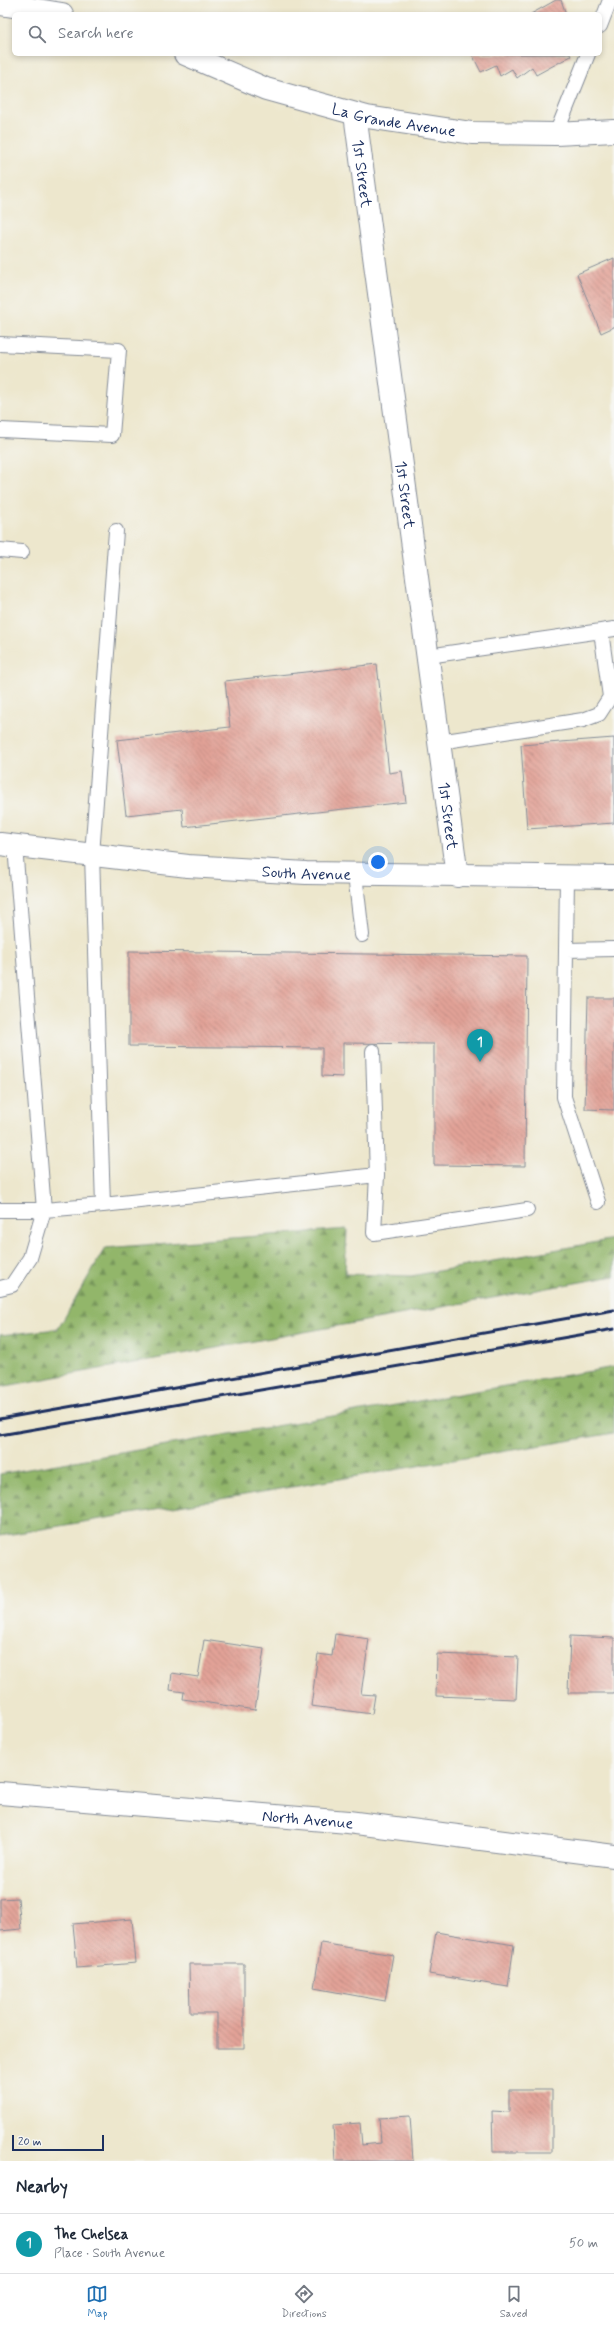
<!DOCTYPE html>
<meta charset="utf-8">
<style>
body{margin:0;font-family:Mynerve,sans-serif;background:#f2f2f3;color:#1f2937}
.scale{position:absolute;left:12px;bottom:10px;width:92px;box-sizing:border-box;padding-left:4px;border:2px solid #1b2f5e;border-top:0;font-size:11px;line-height:14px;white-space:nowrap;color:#1b2f5e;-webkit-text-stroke:3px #f6f6f2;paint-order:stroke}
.you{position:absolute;left:378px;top:862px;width:14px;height:14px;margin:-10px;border:3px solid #fff;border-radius:50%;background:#1a73e8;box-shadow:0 0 0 6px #1a73e833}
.badge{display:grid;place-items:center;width:26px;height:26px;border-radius:50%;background:#1f6fb2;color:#fff;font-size:13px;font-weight:700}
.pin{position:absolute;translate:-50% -33px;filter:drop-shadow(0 1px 2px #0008)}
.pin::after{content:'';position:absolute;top:21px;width:14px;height:12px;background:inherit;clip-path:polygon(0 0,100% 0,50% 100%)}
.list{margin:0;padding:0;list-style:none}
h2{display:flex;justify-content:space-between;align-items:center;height:52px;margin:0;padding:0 16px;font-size:17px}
h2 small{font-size:13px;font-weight:400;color:#747a83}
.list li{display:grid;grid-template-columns:26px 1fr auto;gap:12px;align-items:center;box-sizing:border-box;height:60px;padding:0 16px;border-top:1px solid #e0e1e3}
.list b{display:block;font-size:15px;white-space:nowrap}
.list p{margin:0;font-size:13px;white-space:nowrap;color:#747a83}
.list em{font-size:13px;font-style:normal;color:#747a83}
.icon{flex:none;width:22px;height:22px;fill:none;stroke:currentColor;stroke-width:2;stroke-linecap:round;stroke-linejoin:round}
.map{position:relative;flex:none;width:614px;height:2161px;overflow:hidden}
.search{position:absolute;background:#fff;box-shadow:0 2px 6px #0003;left:12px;right:12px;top:12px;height:44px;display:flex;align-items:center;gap:10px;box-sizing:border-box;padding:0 14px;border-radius:6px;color:#747a83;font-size:15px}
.sheet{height:112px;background:#fff}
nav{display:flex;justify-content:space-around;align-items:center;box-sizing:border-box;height:56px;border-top:1px solid #e0e1e3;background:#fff;font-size:11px;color:#747a83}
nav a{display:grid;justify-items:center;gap:2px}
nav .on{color:#1f6fb2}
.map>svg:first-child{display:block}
.forest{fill:url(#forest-firs);stroke:#567264}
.building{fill:url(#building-back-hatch)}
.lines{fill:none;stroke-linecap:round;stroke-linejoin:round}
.service-casing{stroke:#848b96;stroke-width:16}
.minor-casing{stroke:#848b96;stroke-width:24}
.tertiary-casing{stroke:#848b96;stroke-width:24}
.secondary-casing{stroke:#848b96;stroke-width:24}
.service{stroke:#fff;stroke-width:14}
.minor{stroke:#fff;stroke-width:22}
.tertiary{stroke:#fff;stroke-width:22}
.secondary{stroke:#fff;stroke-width:22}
.rail{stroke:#1b2f5e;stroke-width:3}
.labels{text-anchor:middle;stroke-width:3.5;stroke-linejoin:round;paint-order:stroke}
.street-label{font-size:16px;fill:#1b2f5e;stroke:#f6f6f2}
</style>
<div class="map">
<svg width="614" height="2161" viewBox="0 0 614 2161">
<defs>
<pattern id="forest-firs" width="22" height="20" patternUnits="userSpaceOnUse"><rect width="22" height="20" fill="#92b66a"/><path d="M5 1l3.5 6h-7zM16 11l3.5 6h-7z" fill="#76945a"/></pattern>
<pattern id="building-back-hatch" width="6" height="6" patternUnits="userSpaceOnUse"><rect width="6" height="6" fill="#e2a297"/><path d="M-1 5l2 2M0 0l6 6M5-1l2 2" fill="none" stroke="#b6847e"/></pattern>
</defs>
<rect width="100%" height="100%" fill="#f6f6f2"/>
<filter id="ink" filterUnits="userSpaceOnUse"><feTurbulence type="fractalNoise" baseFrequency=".025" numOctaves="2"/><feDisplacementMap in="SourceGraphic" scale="8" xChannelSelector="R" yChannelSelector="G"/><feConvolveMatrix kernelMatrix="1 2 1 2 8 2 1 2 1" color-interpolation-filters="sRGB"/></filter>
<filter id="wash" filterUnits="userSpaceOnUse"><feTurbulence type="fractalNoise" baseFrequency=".012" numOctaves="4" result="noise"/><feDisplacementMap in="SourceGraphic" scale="16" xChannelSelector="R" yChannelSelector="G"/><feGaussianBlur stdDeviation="0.9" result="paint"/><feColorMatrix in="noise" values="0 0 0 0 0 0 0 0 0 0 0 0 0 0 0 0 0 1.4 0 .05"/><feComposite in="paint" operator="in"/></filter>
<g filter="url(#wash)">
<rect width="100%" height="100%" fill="#ede7cd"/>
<path class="forest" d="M347 1229 345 1274 411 1276 614 1239V1276L0 1387V1335L58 1329 105 1248Z
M614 1367V1433L0 1536V1474Z"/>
<g id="blocks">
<path class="building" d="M556 0H561L566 14H531Z
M472 54H570L571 56 536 75 532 67 517 78 512 69 500 76 496 65 481 72Z
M614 258V327L601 333 577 274Z
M377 664 389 773 402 771 406 802 184 827 182 809 126 815 117 740 230 727 225 681Z
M614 738V823L527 829 521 745Z
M129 951 527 956 525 1166 434 1165V1044L343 1043V1077L322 1076V1048L129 1046Z
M588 998H614V1110L585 1109Z
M335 1634 369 1639 361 1694 375 1695 372 1714 311 1706 318 1654 332 1656Z
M570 1636 614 1638V1693H568Z
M204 1640 264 1649 255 1710 183 1699 184 1692 170 1690 172 1673 198 1677Z
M437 1654 518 1657 516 1699 436 1696Z
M18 1898 21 1929 0 1931V1899Z
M132 1919 136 1963 77 1968 73 1924Z
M436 1932 514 1945 508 1987 429 1974Z
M321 1943 393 1955 385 2001 314 1988Z
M189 1964H244V2048H217V2013H190Z
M509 2090H552V2152H493L492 2111 509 2112Z
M410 2116 413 2161H335L333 2125 360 2123 362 2145 381 2143 379 2118Z"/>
</g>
</g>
<g filter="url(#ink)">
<use href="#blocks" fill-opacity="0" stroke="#848b96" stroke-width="1"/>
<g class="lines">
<defs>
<path id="service" d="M600 26 610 0
M556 134 588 54
M0 344 119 350 112 435 0 430
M116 531 92 855 103 1205 377 1175 374 1233 527 1210
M0 550 22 552
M601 631 614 629
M428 656 601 631 610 697 599 714 583 720 439 742
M355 874 362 935
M567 877 564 1097 598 1202
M566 950 614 949
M373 1051 377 1175
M0 1210H44L103 1205
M0 1288 12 1285 30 1258 44 1210 15 846"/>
<g id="minor">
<path id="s1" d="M355 114 457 876"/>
</g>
<g id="tertiary">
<path d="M0 4 62 14"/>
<path id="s2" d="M185 54 266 89 367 117 472 133 556 134 614 131"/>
<path id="s3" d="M0 1793 348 1822 614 1856"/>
</g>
<g id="secondary">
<path id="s4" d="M0 844 188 866 306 873 614 877"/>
</g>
</defs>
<use href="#service" class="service-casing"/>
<use href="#minor" class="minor-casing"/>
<use href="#tertiary" class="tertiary-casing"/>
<use href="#secondary" class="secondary-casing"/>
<use href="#service" class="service"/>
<use href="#minor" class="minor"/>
<use href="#tertiary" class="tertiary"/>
<use href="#secondary" class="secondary"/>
<path class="rail" d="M0 1419 614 1310
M0 1435 614 1329"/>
</g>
</g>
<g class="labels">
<g class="street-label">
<text dy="6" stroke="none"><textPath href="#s2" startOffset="220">La Grande Avenue</textPath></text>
<text dy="6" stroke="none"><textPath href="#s1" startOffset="60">1st Street</textPath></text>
<text dy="6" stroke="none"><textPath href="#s1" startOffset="384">1st Street</textPath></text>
<text dy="6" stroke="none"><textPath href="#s1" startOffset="708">1st Street</textPath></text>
<text dy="6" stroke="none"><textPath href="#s4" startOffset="308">South Avenue</textPath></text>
<text dy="6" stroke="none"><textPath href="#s3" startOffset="309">North Avenue</textPath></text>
</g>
</g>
</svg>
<div class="scale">20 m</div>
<div class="you"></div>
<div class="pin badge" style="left:480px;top:1062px;background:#0f9aa8">1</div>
<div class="search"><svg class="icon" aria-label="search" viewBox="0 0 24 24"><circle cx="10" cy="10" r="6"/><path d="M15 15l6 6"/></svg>Search here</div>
</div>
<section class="sheet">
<h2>Nearby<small></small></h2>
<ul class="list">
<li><span class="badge" style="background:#0f9aa8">1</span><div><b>The Chelsea</b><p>Place · South Avenue</p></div><em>50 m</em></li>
</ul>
</section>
<nav>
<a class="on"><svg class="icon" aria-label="map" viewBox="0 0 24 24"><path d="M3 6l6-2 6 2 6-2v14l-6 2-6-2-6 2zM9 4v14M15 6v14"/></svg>Map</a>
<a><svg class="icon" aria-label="directions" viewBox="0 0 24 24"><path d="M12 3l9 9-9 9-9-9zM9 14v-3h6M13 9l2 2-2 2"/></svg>Directions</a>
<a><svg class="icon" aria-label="saved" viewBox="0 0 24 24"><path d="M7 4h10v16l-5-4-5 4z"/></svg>Saved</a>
</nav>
